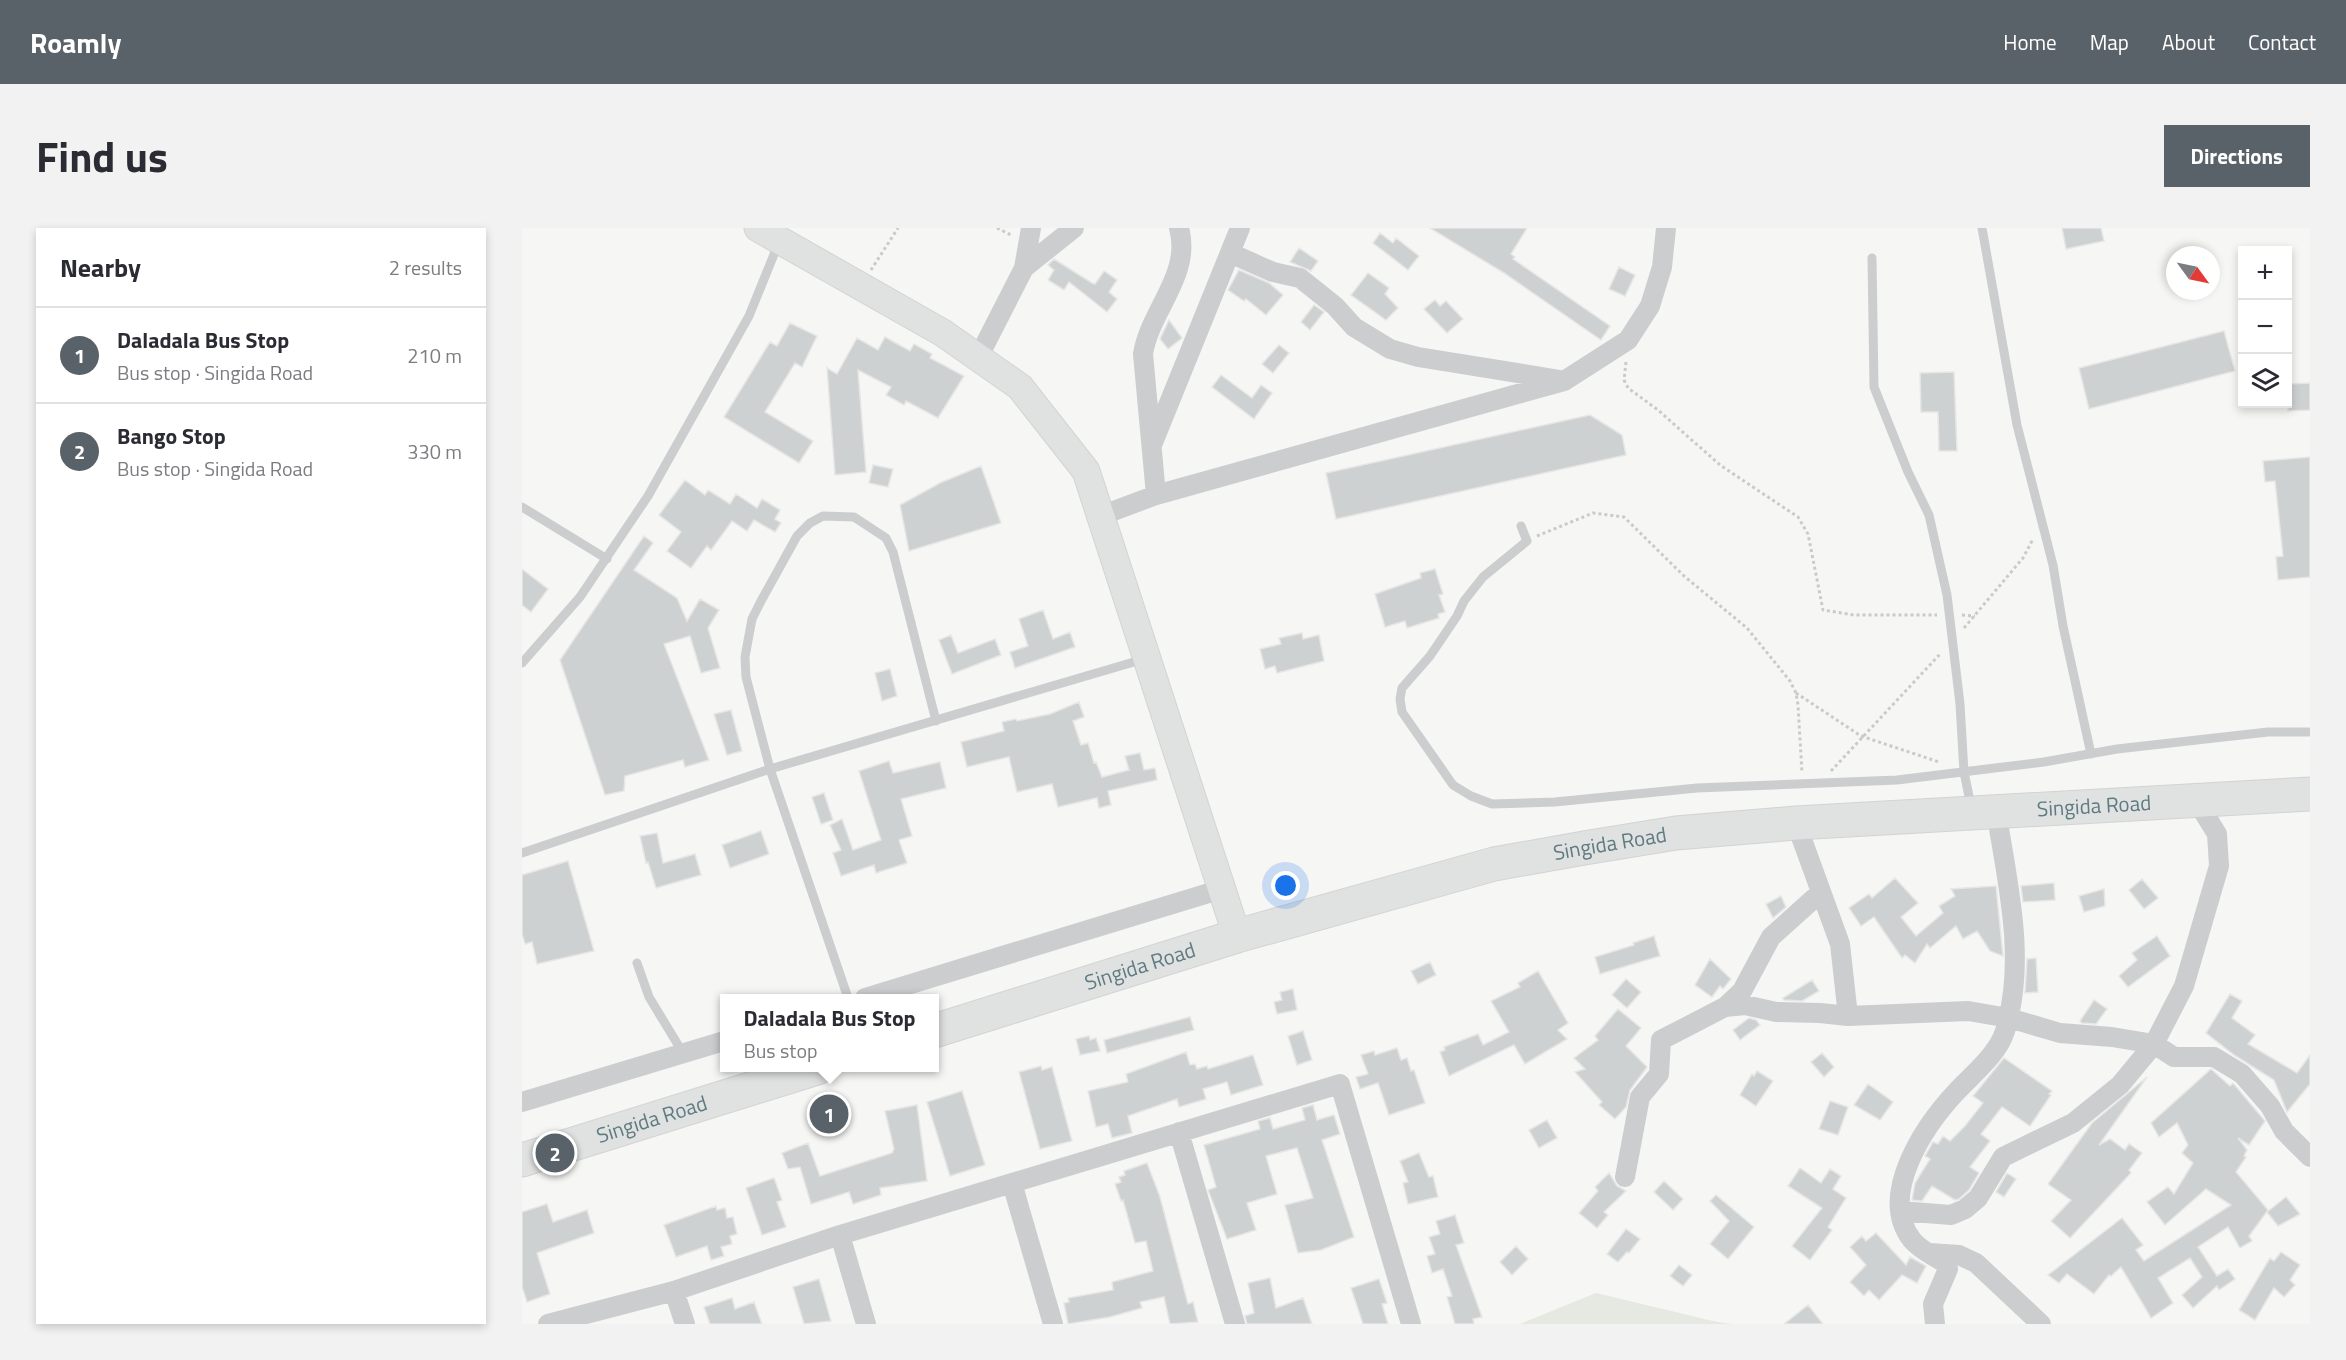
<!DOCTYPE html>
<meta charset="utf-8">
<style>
body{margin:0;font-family:"Titillium Web",sans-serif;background:#f2f2f3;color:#2b2b33}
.controls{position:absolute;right:18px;top:18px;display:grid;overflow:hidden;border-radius:0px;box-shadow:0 3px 9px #0003}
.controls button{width:54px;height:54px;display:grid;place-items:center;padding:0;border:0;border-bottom:2px solid #e1e1e2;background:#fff;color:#2b2b33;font:30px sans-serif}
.compass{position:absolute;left:1644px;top:18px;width:54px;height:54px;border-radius:50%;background:#fff;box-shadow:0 3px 9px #0003;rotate:123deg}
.you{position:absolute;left:764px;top:658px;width:21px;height:21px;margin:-15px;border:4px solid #fff;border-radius:50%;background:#1a73e8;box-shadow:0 0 0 9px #1a73e833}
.badge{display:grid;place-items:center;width:39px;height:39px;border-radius:50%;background:#5a6269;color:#fff;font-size:20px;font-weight:700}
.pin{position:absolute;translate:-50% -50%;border:3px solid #fff;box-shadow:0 2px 6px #0006}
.popup{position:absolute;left:198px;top:766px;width:219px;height:78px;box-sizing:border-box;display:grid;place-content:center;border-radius:0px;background:#fff;filter:drop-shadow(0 2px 4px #0005);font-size:20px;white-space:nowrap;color:#7c7c81}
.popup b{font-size:22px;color:#2b2b33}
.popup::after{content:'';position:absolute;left:50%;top:100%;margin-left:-12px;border:12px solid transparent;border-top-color:#fff}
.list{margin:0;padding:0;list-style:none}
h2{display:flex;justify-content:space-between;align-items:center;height:78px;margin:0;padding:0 24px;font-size:26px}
h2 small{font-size:20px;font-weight:400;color:#7c7c81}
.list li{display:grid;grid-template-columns:39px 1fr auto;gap:18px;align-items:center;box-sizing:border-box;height:96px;padding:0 24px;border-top:2px solid #e1e1e2}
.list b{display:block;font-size:22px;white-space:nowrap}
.list p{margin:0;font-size:20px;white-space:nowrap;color:#7c7c81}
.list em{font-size:20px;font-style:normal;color:#7c7c81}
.icon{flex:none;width:33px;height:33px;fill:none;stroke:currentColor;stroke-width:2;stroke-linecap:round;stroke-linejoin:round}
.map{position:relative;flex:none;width:1788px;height:1096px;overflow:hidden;border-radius:0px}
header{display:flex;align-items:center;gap:36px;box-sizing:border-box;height:84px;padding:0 30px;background:#5a6269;color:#fff}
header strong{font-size:28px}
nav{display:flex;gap:33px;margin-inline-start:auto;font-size:21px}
.intro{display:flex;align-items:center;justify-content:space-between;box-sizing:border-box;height:144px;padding:0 36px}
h1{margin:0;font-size:42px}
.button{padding:15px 27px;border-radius:0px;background:#5a6269;color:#fff;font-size:21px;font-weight:700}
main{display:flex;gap:36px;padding:0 36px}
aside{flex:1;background:#fff;border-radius:0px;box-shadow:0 3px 9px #0003}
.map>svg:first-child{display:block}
.green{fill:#e6e8e2}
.building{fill:#ced1d1;stroke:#e6e6e4;stroke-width:1.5}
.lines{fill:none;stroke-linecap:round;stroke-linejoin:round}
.secondary-casing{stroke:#d2d4d4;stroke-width:29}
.highway-casing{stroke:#d2d3d3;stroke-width:35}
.path{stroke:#c9cbca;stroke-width:3;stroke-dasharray:3 3;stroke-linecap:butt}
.lane{stroke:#cccdce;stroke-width:9}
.street{stroke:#cccdce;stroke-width:20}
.secondary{stroke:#e0e1e1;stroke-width:27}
.highway{stroke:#e0e1e1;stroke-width:33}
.labels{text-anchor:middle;stroke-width:6;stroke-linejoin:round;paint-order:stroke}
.street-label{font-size:21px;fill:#5f7b82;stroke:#fff}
</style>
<header>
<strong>Roamly</strong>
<nav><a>Home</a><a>Map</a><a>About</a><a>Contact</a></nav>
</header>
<div class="intro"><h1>Find us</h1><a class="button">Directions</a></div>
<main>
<aside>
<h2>Nearby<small>2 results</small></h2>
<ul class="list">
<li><span class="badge">1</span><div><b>Daladala Bus Stop</b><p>Bus stop · Singida Road</p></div><em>210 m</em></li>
<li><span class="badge">2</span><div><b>Bango Stop</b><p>Bus stop · Singida Road</p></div><em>330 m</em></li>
</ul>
</aside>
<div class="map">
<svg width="1788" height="1096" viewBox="0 0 1788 1096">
<rect width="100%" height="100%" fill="#f6f6f5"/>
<path class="green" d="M1074 1065 1195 1094 1210 1096H998Z"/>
<path class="building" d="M908 0H1005L989 26 993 29 991 31 1088 98 1079 112 982 45Z
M1540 0H1579L1582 13 1544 21Z
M858 5 871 15 874 10 897 28 886 42 851 15Z
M777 20 796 33 789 43 768 34Z
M532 31 570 55 573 56 582 43 595 52 587 64 595 71 585 84 547 54 542 62 526 52 532 42 526 37Z
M1097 39 1113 47 1103 68 1087 61Z
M717 42 747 55 761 67 744 87 724 71 722 73 706 62Z
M846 45 867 60 863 66 876 80 864 92 829 67Z
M913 72 918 78 924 73 941 91 925 105 902 81Z
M792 77 802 84 788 102 779 94Z
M647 92 660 110 646 121 638 111Z
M268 95 295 108 280 139 273 135 243 184 291 213 277 235 202 189 248 114 255 118Z
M1702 103 1713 143 1567 181 1557 140Z
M363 109 388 123 392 116 410 126 408 130 442 148 416 190 384 173 382 177 364 167 369 159 336 142 344 244 313 247 305 140 315 146 335 110 356 122Z
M757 117 767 125 751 145 740 136Z
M1432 144 1435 223H1417L1416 184H1399L1398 145Z
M699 147 730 170 739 157 750 165 732 191 690 159Z
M1788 155V182L1766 183V156Z
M1068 187 1100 207 1104 227 814 291 804 245Z
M1788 229V349L1756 352 1754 329 1761 328 1753 253 1743 254 1741 233Z
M351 237 371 241 366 259 347 255Z
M459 238 479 295 387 323 378 277 418 255Z
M163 252 183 267 186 262 208 276 214 266 235 280 240 271 258 282 253 291 259 295 253 304 232 292 225 303 210 293 189 322 185 318 169 340 145 323 159 304 137 287Z
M122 308 131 315 112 342 155 370 165 393 178 371 197 382 186 400 198 440 179 445 168 408 142 416 187 532 163 539 161 532 103 548 102 563 83 567 38 432Z
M0 341 26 361 9 384 0 377Z
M913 341 921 366 917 367 923 384 916 386 917 390 885 400 883 393 863 399 853 366 899 350 898 345Z
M521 382 531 411 548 404 553 419 493 440 488 424 506 418 497 391Z
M780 405 781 411 797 407 802 433 755 445 753 438 743 441 738 421 759 416 757 410Z
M429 407 436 425 473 411 479 427 430 446 417 412Z
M368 441 375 468 360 473 353 445Z
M557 474 562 489 551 493 559 517 566 515 572 535 574 534 580 549 607 542 603 528 618 525 622 542 633 540 635 552 586 563 589 577 577 580 575 570 536 579 530 556 495 564 487 529 445 539 439 514 482 503 480 494 494 491 495 493 528 486Z
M209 482 220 523 205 527 192 486Z
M367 533 371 545 418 534 424 560 379 571 390 608 377 612 385 635 354 645 352 637 319 648 311 625 319 622 308 597 320 591 331 622 359 612 337 543Z
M302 565 311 592 299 596 290 569Z
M239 603 247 626 208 640 200 617Z
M135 605 141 635 173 626 179 647 134 660 126 634 124 635 118 608Z
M46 633 72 723 15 736 10 714 3 716 0 706V647Z
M1373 650 1396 675 1379 689 1394 708 1421 685 1417 678 1433 668 1429 661 1474 658 1481 728 1468 723 1455 703 1441 711 1434 698 1408 720 1405 716 1393 735 1383 727 1380 730 1352 689 1339 698 1327 680 1347 666 1350 670Z
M1620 651 1636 670 1622 681 1607 662Z
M1532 655 1533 672 1501 674 1499 658Z
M1582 661 1583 678 1562 684 1557 668Z
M1259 668 1264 679 1251 690 1244 676Z
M1132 708 1138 728 1078 746 1073 729 1112 717 1111 715Z
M1635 708 1648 728 1606 759 1597 748 1615 732 1610 725Z
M1514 730 1516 764 1503 765 1505 731Z
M1188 731 1209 751 1201 761 1198 758 1190 769 1173 757Z
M908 734 914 747 896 756 889 743Z
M1016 743 1046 795 1036 802 1045 811 1003 836 992 817 927 848 918 824 923 822 922 819 956 806 961 817 987 804 969 773 998 759 996 755Z
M1104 751 1119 764 1105 780 1090 767Z
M1290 752 1297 763 1280 773 1262 772 1261 770Z
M771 761 775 782 755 786 752 774 760 772 758 764Z
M1708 766 1720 773 1710 790 1733 807 1726 816 1775 845 1788 827V856L1765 884 1752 852 1712 827 1684 805Z
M1572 772 1585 781 1574 796 1560 795 1558 793Z
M1096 781 1119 800 1104 818 1125 839 1108 862 1104 879 1093 891 1077 877 1080 874 1053 844 1063 841 1052 830 1076 812 1073 808Z
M668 789 672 802 585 825 582 812Z
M1227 790 1234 792 1238 797 1218 812 1211 802Z
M781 803 790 832 775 837 766 808Z
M567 808 568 812 574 810 578 823 558 827 554 811Z
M875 820 879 832 885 830 889 843 892 842 903 875 867 887 856 855 838 861 834 849 846 846 839 827 852 823 853 827Z
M664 824 668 837 673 836 675 841 685 838 686 841 731 827 741 857 709 867 705 854 681 861 684 871 657 879 655 871 606 888 610 905 590 910 586 896 574 899 566 863 606 854 604 846Z
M1300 825 1312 839 1302 849 1289 834Z
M1482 830 1530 863 1527 866 1529 867 1508 898 1480 879 1459 906 1468 913 1448 939 1457 945 1447 962 1437 971 1433 972 1410 958 1400 973 1390 972 1393 955 1408 931 1403 928 1411 914 1416 916 1421 908 1428 913 1443 898 1461 875 1451 868Z
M519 838 520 842 530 839 550 913 518 921 497 844Z
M1689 841 1708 858 1711 855 1743 893 1727 917 1716 910 1725 922 1722 928 1724 929 1714 944 1746 982 1727 1008 1730 1013 1718 1020 1706 999 1676 1019 1695 1048 1706 1041 1713 1051 1697 1062 1695 1058 1671 1080 1660 1067 1680 1049 1668 1030 1636 1050 1651 1075 1629 1090 1599 1039 1589 1048 1587 1047 1572 1066 1545 1046 1537 1055 1526 1047 1600 990 1621 1017 1614 1022 1622 1033 1709 977 1684 961 1643 997 1625 974 1646 959 1652 966 1671 935 1660 925 1666 917 1655 895 1637 909 1629 895Z
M1235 843 1251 853 1234 878 1218 867 1230 846 1232 848Z
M1625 849 1577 917 1588 911 1603 922 1607 916 1620 925 1607 942 1609 945 1548 1010 1529 993 1549 972 1526 956 1570 895Z
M1346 856 1371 874 1358 892 1332 877Z
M440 863 463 937 428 948 405 874Z
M1308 873 1326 879 1316 907 1297 901Z
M395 877 405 953 358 960 359 967 331 976 327 964 289 976 278 939 266 941 260 925 286 915 298 948 370 925 372 921 363 883Z
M791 877 795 892 812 887 818 906 800 912 832 1009 799 1022 776 1025 763 977 791 970 775 920 744 928 755 966 725 975 734 1002 705 1011 686 962 694 959 682 917 738 901 736 893 748 890 751 901 783 892 780 880Z
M1025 892 1035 910 1017 920 1007 902Z
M897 925 907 949 911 948 916 969 886 976 881 955 886 954 878 933Z
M625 935 638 969 666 1076 671 1074 676 1094 648 1096 642 1069 618 1074 620 1080 588 1089 546 1096 542 1075 547 1074 546 1070 591 1062 590 1054 631 1043 624 1013 613 1015 601 972 599 973 593 956 599 954 597 949 603 947 602 943Z
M1278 940 1299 955 1308 941 1319 948 1311 961 1324 970 1306 999 1310 1002 1288 1032 1270 1018 1300 980 1266 958Z
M1087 945 1095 958 1104 963 1082 984 1086 987 1075 1000 1057 985 1076 963 1073 959Z
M1485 945 1494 951 1482 969 1474 964Z
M252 950 260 972 255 974 264 999 240 1007 224 960Z
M1142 953 1161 971 1151 982 1132 964Z
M1194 967 1232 999 1206 1031 1188 1016 1207 993 1188 973Z
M1764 969 1778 986 1756 998 1745 984Z
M25 976 31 994 65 982 72 1005 15 1025 28 1066 5 1074 0 1059V984Z
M194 978 195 982 203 980 205 990 211 989 215 1006 208 1008 210 1016 199 1019 202 1028 189 1032 185 1018 154 1029 142 997Z
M933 987 942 1015 934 1017 960 1089 951 1091 952 1096H933L925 1069 930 1068 921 1041 910 1045 905 1028 913 1026 907 1009 918 1006 914 993Z
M1104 1001 1118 1011 1107 1025 1105 1024 1096 1034 1085 1026Z
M1354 1005 1384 1037 1388 1029 1404 1038 1395 1055 1380 1047 1357 1072 1347 1062 1342 1068 1328 1054 1344 1037 1328 1019 1340 1008 1344 1013Z
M994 1018 1006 1031 990 1047 978 1034Z
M1759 1024 1778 1037 1768 1052 1773 1057 1762 1069 1752 1060 1733 1092 1717 1082 1748 1030 1752 1033Z
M1157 1037 1170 1047 1161 1058 1148 1048Z
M748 1050 754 1080 781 1070 790 1096H725L723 1088 732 1085 726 1055Z
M297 1051 309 1093 282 1096 271 1059Z
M857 1051 865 1075 860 1076 866 1096H841L829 1060Z
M210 1070 213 1081 232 1074 240 1096H188L182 1079Z
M1286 1077 1301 1096H1262Z"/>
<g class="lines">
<defs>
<path id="secondary" d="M236 0 421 105 498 159 564 243 715 708"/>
<g id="highway">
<path id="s1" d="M412 803 715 708 972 636 1062 620 1154 605 1274 595 1788 566"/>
<path id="s2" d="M0 932 295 840"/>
</g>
</defs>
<use href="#secondary" class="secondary-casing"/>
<use href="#highway" class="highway-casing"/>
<path class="path" d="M475 0 491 8
M349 42 376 0
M1104 134 1102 152 1106 160 1136 182 1198 237 1276 289 1286 306 1301 382 1332 387H1415
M1015 308 1071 285 1102 289 1162 348 1225 400 1268 453 1274 465 1276 477 1280 545
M1440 387 1453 388
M1442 400 1501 330 1511 311
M1274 465 1339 508 1417 534
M1309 543 1419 425"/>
<path class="lane" d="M1460 0 1495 197 1531 337 1541 398 1569 526
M1350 30 1352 159 1386 244 1407 287 1425 367 1438 476 1442 544 1449 578
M0 279 85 331
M999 298 1005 313 961 349 942 373 935 388 908 428 880 460 878 471 880 484 931 557 949 568 970 576 1033 574 1175 560 1375 552 1522 534 1595 521 1746 504H1788
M0 435 58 369 126 268 227 88 257 14
M0 625 248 541 622 431
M115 735 127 769 161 825
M326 770 248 541 224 449 223 429 230 391 239 373 275 308 288 295 301 288 332 289 364 310 371 324 414 493"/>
<path class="street" d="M708 25 751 44 778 50 813 78 832 99 868 121 896 129 1038 152
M502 40 552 0
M456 130 502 40 509 0
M630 217 718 0
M634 267 621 126C628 82 670 47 657 0
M578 288 634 267 1042 153 1106 112 1128 78 1140 39 1144 0
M1274 595 1318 716 1326 788
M343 770 700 661
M1203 779 1223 777 1254 784 1298 785 1326 788 1446 783 1487 790 1538 805 1590 809 1632 816 1652 829H1692L1720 846 1748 878 1762 903 1788 929
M0 874 202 813
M657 904 713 1096
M1103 949 1118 869 1137 846 1139 812 1203 779 1220 763 1249 709 1298 665
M490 955 531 1096
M1378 983 1429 987 1443 981 1456 970 1481 929 1551 895 1598 857 1632 816 1662 758 1697 638 1695 606 1674 572
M318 1007 344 1096
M1407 1025 1437 1027 1454 1035 1519 1096
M152 1063 163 1096
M26 1096 152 1063 318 1007 818 856 889 1096
M1413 1096 1411 1076 1426 1041 1424 1036C1413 1028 1399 1023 1390 1012 1355 967 1403 897 1435 863 1451 846 1476 826 1483 803 1505 731 1485 654 1474 582"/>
<use href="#secondary" class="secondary"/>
<use href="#highway" class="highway"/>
</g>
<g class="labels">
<g class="street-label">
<text dy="7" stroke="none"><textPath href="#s1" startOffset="1188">Singida Road</textPath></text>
<text dy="7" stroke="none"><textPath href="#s1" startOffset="702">Singida Road</textPath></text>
<text dy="7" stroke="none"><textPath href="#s1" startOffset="216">Singida Road</textPath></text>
<text dy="7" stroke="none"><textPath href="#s2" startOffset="136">Singida Road</textPath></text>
</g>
</g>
</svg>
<div class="controls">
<button>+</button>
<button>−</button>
<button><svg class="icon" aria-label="layers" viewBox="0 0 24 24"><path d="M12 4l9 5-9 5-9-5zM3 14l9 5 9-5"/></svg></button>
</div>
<svg class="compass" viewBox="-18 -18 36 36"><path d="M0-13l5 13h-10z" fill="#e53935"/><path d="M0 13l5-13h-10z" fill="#7c7c81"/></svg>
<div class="you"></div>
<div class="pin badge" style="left:307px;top:886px">1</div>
<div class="popup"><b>Daladala Bus Stop</b>Bus stop</div>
<div class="pin badge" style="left:33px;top:925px">2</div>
</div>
</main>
